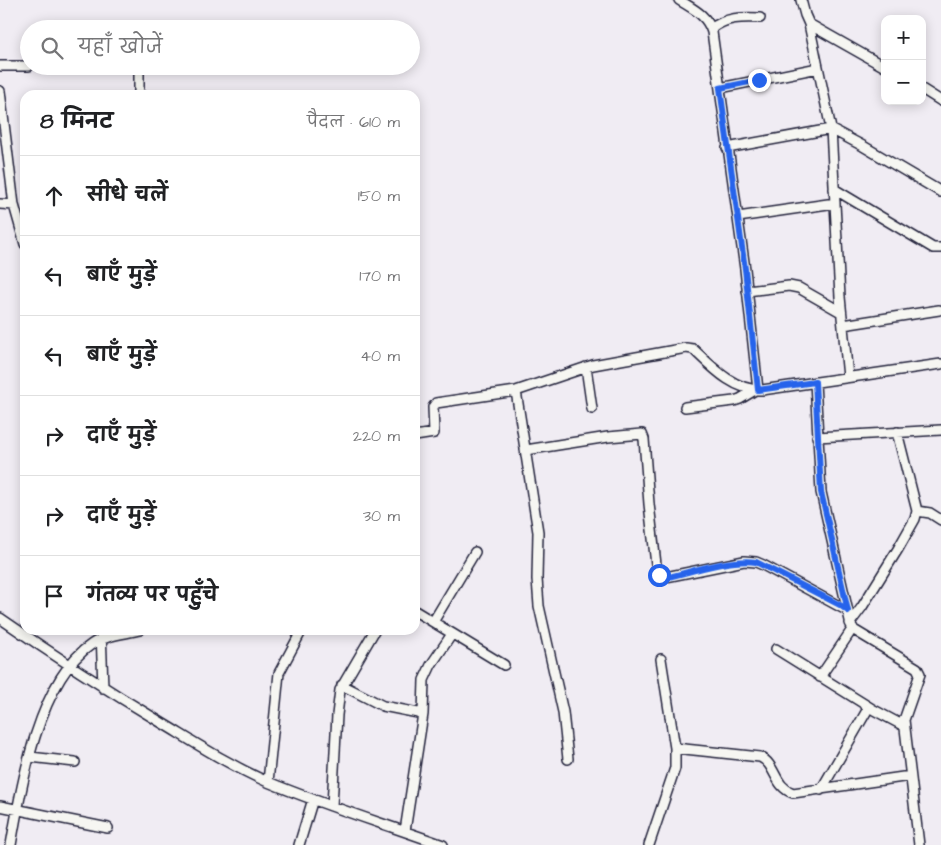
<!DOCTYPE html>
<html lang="hi">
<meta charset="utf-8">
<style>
body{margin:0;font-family:"Architects Daughter","Playpen Sans Deva",sans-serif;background:#f6f6f6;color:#202124}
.controls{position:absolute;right:15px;top:15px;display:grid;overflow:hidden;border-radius:10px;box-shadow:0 2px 12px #0003}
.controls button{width:45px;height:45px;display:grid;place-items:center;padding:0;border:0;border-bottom:1px solid #e0e0e0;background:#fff;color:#202124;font:25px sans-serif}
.stop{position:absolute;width:15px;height:15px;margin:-11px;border:4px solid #2563eb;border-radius:50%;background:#fff}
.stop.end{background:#2563eb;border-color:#fff;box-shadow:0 1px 5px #0008}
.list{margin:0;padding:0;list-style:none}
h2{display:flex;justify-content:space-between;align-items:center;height:65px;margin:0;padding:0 20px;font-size:21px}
h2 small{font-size:16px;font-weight:400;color:#757577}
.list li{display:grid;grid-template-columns:32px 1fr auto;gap:15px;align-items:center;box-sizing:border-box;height:80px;padding:0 20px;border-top:1px solid #e0e0e0}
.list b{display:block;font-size:19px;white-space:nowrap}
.list em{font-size:16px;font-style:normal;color:#757577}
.icon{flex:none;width:28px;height:28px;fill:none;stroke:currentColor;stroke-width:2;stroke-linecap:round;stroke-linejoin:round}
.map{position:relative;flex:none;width:941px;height:845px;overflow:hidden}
.search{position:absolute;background:#fff;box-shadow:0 2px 12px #0003;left:20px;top:20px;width:400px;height:55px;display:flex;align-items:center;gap:12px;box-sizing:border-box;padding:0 18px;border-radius:28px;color:#757577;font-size:19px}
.panel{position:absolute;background:#fff;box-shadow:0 2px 12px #0003;left:20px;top:90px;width:400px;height:545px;border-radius:15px}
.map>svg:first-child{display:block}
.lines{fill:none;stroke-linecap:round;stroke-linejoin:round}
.minor-casing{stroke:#22223b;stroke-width:12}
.minor{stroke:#f6f6f2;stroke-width:9}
.route{stroke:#2563eb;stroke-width:6}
</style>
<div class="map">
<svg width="941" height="845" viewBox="0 0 941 845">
<rect width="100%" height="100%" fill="#f0ecf3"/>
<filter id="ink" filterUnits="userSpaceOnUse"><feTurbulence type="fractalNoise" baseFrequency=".02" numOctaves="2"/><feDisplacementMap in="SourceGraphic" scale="10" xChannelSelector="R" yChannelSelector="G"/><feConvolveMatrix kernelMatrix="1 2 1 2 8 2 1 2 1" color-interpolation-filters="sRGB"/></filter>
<g filter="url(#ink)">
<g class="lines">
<defs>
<path id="minor" d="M679 0C693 9 707 15 712 32L745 269 758 390
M801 0 805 15 809 24 885 67
M809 24 831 129 840 297 848 377
M711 29C726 17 742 17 760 18
M0 66H29
M137 66 139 69V95
M720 88 818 68
M922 89 941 101
M0 91 14 205 25 244
M727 148 831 129 863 146 941 192
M834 189 933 248H941
M0 204 14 205
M738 217 835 203
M747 291 789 286 799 288 841 312
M843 325 939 310
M586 367 592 409
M815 382 821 492 851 625 854 630 917 668 920 674 904 720 919 845
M516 391 538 532 537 579 539 606 563 712 568 759
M685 407 734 401 740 399 755 390
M415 436 434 433 433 407 436 403 516 391 593 365 686 348 693 349C712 367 734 391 762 390L941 364
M817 437 941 430
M526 450 608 437 642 434 644 439 649 504 657 573 661 578 744 561 756 562 763 565 848 611
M917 511 930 513 941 520
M415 611 504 665
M0 618C53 655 107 690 162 723 197 744 231 766 268 782 326 806 385 824 443 845
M433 622 475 552
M850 623 862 607 898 549 915 519 917 511 916 507 897 432
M101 630 103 688
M776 649 874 710 904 726
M820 677 853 628
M342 685 383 706 423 714
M675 748 760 757C776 764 774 787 793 793L910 776
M30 757 75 762
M268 782 279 673 302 630
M821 790 869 707
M0 806 108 828
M332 806 337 715 340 690 375 630
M405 831 423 714 424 680 431 665 452 634
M11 845C21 786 39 679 92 644 106 635 124 634 140 630
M299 845 313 799
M649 845 675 768V748L661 659"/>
</defs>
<use href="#minor" class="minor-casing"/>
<use href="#minor" class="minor"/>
</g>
</g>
<g class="lines" filter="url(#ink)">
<path class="route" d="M659 575 665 578C690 572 731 558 756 562L840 605 848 611 821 492 815 382 758 390 745 269 720 88 759 80"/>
</g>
</svg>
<div class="controls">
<button>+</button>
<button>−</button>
</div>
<div class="stop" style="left:659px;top:575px"></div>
<div class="stop end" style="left:759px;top:80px"></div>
<div class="search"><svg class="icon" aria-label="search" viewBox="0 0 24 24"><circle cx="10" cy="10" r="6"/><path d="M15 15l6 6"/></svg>यहाँ खोजें</div>
<section class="panel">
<h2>8 मिनट<small>पैदल · 610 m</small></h2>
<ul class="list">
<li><svg class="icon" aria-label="ahead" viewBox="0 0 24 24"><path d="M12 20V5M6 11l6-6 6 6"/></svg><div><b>सीधे चलें</b></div><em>150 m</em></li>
<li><svg class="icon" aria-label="left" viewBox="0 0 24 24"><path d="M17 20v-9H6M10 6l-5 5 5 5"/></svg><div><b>बाएँ मुड़ें</b></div><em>170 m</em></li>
<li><svg class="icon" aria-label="left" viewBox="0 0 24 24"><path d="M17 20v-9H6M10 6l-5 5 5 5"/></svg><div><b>बाएँ मुड़ें</b></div><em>40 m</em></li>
<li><svg class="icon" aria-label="right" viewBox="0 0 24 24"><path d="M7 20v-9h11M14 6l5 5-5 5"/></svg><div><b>दाएँ मुड़ें</b></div><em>220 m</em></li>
<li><svg class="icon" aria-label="right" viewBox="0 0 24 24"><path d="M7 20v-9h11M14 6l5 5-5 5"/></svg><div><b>दाएँ मुड़ें</b></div><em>30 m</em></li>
<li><svg class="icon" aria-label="arrive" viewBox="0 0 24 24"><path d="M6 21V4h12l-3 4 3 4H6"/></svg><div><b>गंतव्य पर पहुँचे</b></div></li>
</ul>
</section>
</div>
